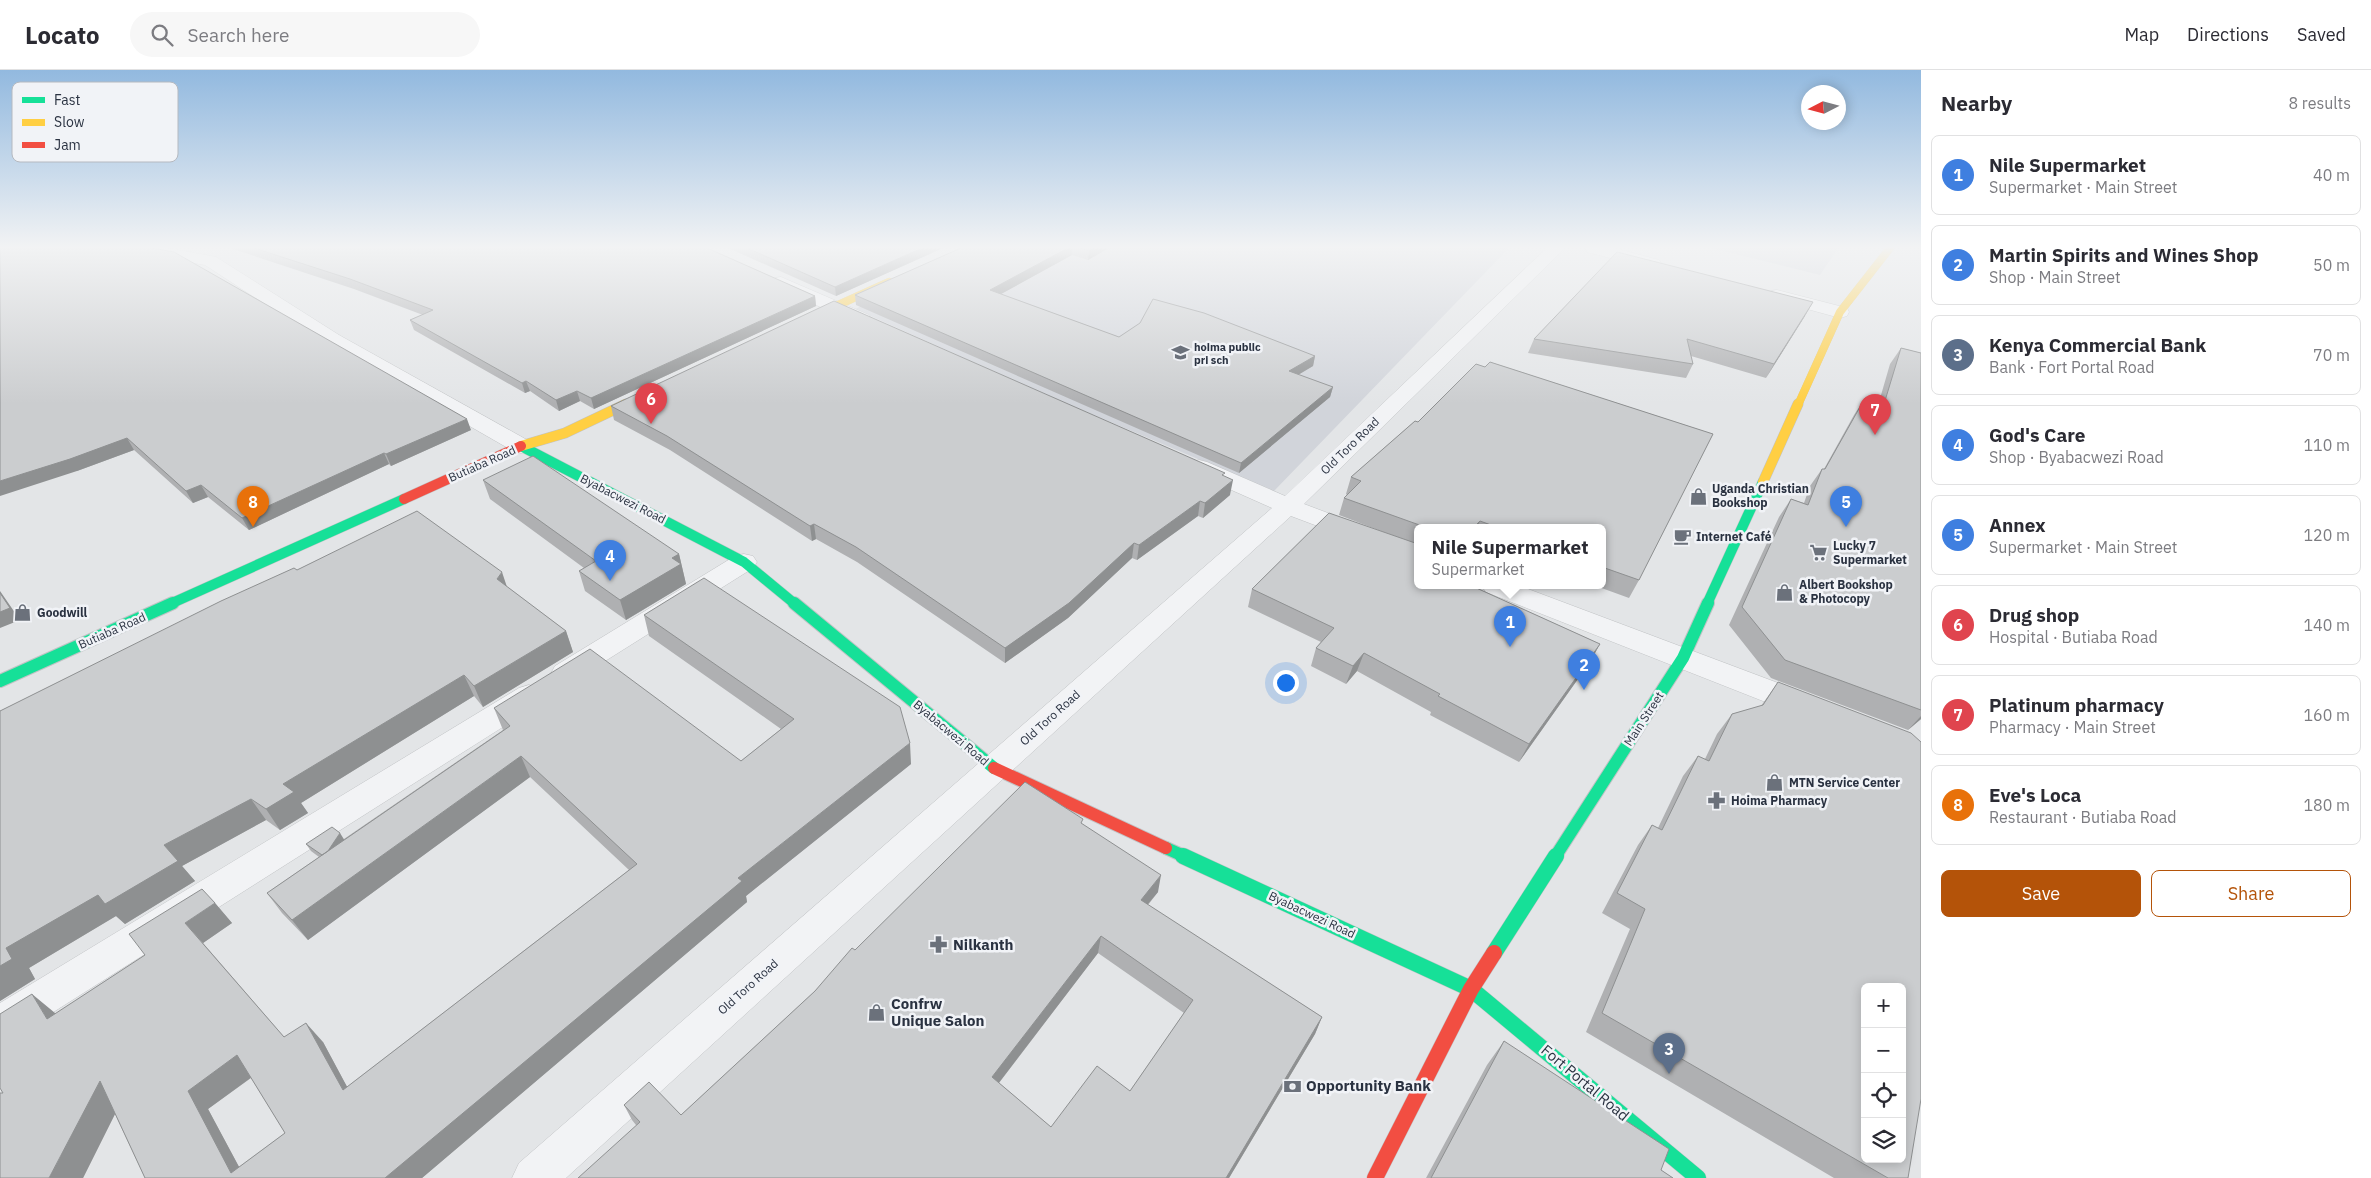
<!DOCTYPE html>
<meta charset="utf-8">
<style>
body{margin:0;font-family:"IBM Plex Sans",sans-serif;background:#f7f7f7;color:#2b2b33}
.controls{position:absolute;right:15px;bottom:15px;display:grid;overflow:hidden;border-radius:8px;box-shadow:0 2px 12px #0003}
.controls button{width:45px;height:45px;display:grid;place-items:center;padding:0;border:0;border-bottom:1px solid #e1e1e2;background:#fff;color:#2b2b33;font:25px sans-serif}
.compass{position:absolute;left:1801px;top:15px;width:45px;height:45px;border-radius:50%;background:#fff;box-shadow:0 2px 12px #0003;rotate:264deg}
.you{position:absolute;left:1285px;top:612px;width:18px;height:18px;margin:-12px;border:4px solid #fff;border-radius:50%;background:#1a73e8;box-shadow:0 0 0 8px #1a73e833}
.badge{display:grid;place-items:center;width:32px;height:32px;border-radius:50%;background:#b45309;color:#fff;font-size:16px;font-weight:700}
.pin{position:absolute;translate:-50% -41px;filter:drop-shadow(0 1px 2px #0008)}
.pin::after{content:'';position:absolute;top:26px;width:18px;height:15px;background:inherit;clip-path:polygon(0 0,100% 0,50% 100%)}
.popup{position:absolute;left:1414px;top:454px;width:192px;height:65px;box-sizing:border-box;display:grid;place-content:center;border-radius:8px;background:#fff;filter:drop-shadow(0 1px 4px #0005);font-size:16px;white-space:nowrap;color:#7c7c81}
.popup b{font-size:19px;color:#2b2b33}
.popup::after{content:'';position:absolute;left:50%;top:100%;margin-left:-10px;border:10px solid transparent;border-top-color:#fff}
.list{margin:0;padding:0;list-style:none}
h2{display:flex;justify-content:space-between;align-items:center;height:65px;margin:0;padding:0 20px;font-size:21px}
h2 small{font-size:16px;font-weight:400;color:#7c7c81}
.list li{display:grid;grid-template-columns:32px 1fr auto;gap:15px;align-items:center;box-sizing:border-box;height:80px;margin:0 10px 10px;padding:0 10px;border:1px solid #e1e1e2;border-radius:8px}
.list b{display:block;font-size:19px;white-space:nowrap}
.list p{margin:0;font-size:16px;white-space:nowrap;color:#7c7c81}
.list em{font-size:16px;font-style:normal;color:#7c7c81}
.actions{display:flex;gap:10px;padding:15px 20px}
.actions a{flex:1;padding:11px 0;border:1px solid #b45309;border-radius:8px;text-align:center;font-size:18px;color:#b45309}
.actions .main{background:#b45309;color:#fff}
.icon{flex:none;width:28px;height:28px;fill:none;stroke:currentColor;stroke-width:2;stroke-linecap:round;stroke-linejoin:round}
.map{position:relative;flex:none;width:1921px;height:1108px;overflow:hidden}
header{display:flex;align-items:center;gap:30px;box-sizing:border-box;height:70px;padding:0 25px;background:#fff;border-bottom:1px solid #e1e1e2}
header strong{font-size:24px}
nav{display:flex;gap:28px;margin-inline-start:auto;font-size:18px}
.search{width:350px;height:45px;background:#f7f7f7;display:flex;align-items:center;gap:12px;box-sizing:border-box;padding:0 18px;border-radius:28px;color:#7c7c81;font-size:19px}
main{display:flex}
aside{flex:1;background:#fff}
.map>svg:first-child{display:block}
.built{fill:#d1d4da}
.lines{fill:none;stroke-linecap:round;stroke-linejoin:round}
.street-casing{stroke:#c1c3c5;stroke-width:1}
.fast-far2-casing{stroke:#c1c3c5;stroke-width:11}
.fast-far1-casing{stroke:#c1c3c5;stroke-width:14}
.fast-casing{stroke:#c1c3c5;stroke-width:17}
.slow-far1-casing{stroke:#c1c3c5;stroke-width:8}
.slow-casing{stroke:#c1c3c5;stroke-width:11}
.jam-far2-casing{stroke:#c1c3c5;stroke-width:11}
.jam-far1-casing{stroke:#c1c3c5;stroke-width:14}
.jam-casing{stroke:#c1c3c5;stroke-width:17}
.street{fill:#f2f3f5;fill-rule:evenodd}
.fast-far2{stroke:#16e098;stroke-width:10}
.fast-far1{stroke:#16e098;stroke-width:12}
.fast{stroke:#16e098;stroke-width:16}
.slow-far1{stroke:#ffcf43;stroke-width:8}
.slow{stroke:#ffcf43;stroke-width:10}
.jam-far2{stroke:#f24e42;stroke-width:10}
.jam-far1{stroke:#f24e42;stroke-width:12}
.jam{stroke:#f24e42;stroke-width:16}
.wall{fill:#afb0b2;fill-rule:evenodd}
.shaded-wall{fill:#8e9091}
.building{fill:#cbcdcf;stroke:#8e9091;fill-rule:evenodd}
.labels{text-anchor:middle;stroke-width:5;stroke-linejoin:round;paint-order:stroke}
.far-poi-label{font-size:11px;font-weight:bold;fill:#2a3241;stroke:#f1f3f7;text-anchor:start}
.street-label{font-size:12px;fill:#2a3241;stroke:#f1f3f7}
.poi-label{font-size:12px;font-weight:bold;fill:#2a3241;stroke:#f1f3f7;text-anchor:start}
.near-poi-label{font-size:15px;font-weight:bold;fill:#2a3241;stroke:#f1f3f7;text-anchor:start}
.near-street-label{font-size:15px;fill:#2a3241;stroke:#f1f3f7}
.key{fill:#f1f3f7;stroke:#b5b9c0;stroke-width:1}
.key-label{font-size:14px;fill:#2a3241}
</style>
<header>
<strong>Locato</strong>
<div class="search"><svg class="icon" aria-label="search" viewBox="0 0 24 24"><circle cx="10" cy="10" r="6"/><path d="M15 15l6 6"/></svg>Search here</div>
<nav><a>Map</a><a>Directions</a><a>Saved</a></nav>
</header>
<main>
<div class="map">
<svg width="1921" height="1108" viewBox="0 0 1921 1108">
<rect width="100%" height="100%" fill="#e3e5e7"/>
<path class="built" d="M992 178H1509L1274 421 1051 327 855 239Z
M1711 178H1838L1820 205Z"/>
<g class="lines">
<defs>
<path id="street" d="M130 178H168L216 187 339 265 529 371 532 376 529 381 521 383 513 381 325 273 205 195 138 183Z
M1547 178H1565L1304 434 1418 477V494L1291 446 566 1108H512L519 1093 1272 438 1191 402 1188 397 1191 392 1199 390 1207 392 1285 426Z
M1585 178H1614L1659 190 1662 194 1659 198 1653 199 1587 182Z
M781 207 869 245 871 249 869 253H855L775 216 772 212 775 208Z
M1777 220 1847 238 1849 242 1847 246 1840 248 1771 229 1768 225 1771 221Z
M744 484 753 486 757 492 753 498 575 610 565 613 555 610 551 603 555 596 735 486Z
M1482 516H1520L1818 628 1822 636 1818 644 1807 647 1796 644 1486 522Z
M529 615 539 618 544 626 539 634 14 967 0 973V933L519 618Z"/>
<path id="fast-far2" d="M521 376 744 492 795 534
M170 534 404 429
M1707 534 1763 412"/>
<path id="fast-far1" d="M794 533 994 698
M0 611 173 533
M1166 778 1186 787
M1555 787 1683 588 1708 533"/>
<path id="fast" d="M1183 786 1471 919 1698 1108
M1494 883 1556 786"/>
<path id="slow-far1" d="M805 250 889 212
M624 335 646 325
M1798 335 1840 242 1890 178"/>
<path id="slow" d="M521 376 565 363 626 334
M1763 412 1798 334"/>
<path id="jam-far2" d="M404 429 521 376"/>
<path id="jam-far1" d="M994 698 1166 778"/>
<path id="jam" d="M1375 1108 1471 919 1494 883"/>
</defs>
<use href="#street" class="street-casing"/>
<use href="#fast-far2" class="fast-far2-casing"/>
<use href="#fast-far1" class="fast-far1-casing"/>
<use href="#fast" class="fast-casing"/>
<use href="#slow-far1" class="slow-far1-casing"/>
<use href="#slow" class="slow-casing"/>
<use href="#jam-far2" class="jam-far2-casing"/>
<use href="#jam-far1" class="jam-far1-casing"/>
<use href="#jam" class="jam-casing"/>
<use href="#street" class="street"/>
<use href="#fast-far2" class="fast-far2"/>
<use href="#fast-far1" class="fast-far1"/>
<use href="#fast" class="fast"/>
<use href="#slow-far1" class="slow-far1"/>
<use href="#slow" class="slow"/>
<use href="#jam-far2" class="jam-far2"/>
<use href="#jam-far1" class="jam-far1"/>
<use href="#jam" class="jam"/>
</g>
<path class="wall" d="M0 178 471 360 391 396 389 394 249 460 208 427 193 433 134 380 77 401Z
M230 178H707L815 226 816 236 594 339 580 331 559 341 530 321 525 323 414 260 410 250 423 245 354 219Z
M728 178H943L836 226Z
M961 178H1109L1088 190 1072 185 1001 224 1119 267 1315 286 1313 296 1298 305 1333 317 1330 327 1239 403 856 235 855 225Z
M1805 246 1766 308 1691 286 1693 294 1686 308 1528 283 1534 269Z
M1901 278 1921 283V649L1908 660 1771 608 1729 555 1779 447 1791 429 1804 433 1810 416 1822 399H1824L1854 345 1865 328 1879 332 1890 294Z
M1490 292 1713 364 1639 510 1629 528 1596 516H1602V458H1418V516H1472L1600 574 1590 592 1519 692 1430 645 1431 642 1357 601 1346 614 1311 596 1316 578 1321 572 1248 537 1252 519 1329 443 1399 468 1339 445 1344 428 1347 425 1346 424 1351 407 1415 351 1418 352 1476 294 1485 297Z
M611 336 1224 406 1230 425 1203 448 1198 446 1137 490 1132 488 1068 548 1005 593 857 492 816 469 812 471 670 380 614 350Z
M483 410 679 484 686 514 626 550 585 521 579 501 584 498 490 429Z
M297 500 507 517 566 561 573 582 483 637 474 626 301 733 308 743 280 760 266 750 182 796 195 811 125 854 116 846 29 898 35 909 0 931V641Z
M644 545 911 694 746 826 747 832 422 1108H145L115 1044 83 1108 3 1023 55 944 145 885 215 833 232 853 203 873 284 967 323 972 347 1017 629 800 530 707 308 870 282 843 267 823 319 787 311 781 306 774 344 769 503 660 494 638 741 691 781 659 649 566ZM251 1008 285 1063 239 1097 208 1039Z
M1778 612 1908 1108H1834L1586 962 1630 859 1602 843 1638 775 1652 755 1658 758 1683 706 1698 686 1705 689 1717 664 1732 644 1761 636Z
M1082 754 1158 822 1148 835 1322 947 1315 964 1229 1108 636 1055 632 1050 624 1035 681 1045 815 921 855 880ZM1098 883 1184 943 1130 1021 1051 1057 999 1013Z
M1504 971 1661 1100 1673 1108H1426L1487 995Z"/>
<path class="shaded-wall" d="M922 178H943L836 226 835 217Z
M1068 178H1072V185L990 230V220Z
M1094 178H1109L1088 190 1089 181Z
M815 226 816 236 594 339 591 328Z
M1813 232 1805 246 1766 308 1774 294Z
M1315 286 1313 296 1286 312 1289 301Z
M526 311 530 321 525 323 522 313Z
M1333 317 1330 327 1239 403 1241 393Z
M577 321 580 331 559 341 556 330Z
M467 349 471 360 391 396 386 384Z
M127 368 134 380 77 401 0 426V411Z
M384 383 389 394 249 460 242 448Z
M1233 410 1230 425 1203 448 1205 433Z
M201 415 208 427 193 433 186 421Z
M1200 431 1198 446 1137 490 1139 475Z
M1480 451 1477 458H1473Z
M814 454 816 469 812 471 810 456Z
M1134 473 1132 488 1068 548 1005 593V578Z
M679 484 686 514 626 550 620 530 672 488Z
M502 502 509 523 497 509Z
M0 521 20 550 0 558Z
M566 561 573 582 483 637 474 616Z
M1600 574 1590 592 1519 692 1529 674Z
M1364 583 1357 601 1346 614 1353 596Z
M464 605 474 626 301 733 308 743 280 760 266 739 283 714Z
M1921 646V649L1908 660Z
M910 673 911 694 746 826 747 832 422 1108H385L738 808Z
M521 686 530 707 308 870 292 850Z
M251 729 266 750 182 796 195 811 125 854 116 846 29 898 35 909 0 931V896L6 878 164 775Z
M340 763 345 771 324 786Z
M1161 805 1158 822 1137 847 1141 830Z
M215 833 232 853 203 873 185 853Z
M1101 866 1098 883 991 1023 992 1007Z
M32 924 55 943 70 969 47 949Z
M1322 947 1315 964 1229 1108H1226Z
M306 953 323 972 359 1039 343 1020Z
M237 985 256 1004 208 1039 245 1108 231 1103 188 1021Z
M100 1011 122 1030 83 1108H49Z"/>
<path class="building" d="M0 178H152L174 182 467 349 386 384 384 383 242 448 201 415 186 421 127 368 70 389 0 411Z
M254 178H707L815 226 591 328 577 321 556 330 526 311 522 313 410 250 433 240 350 209Z
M747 178H922L835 217Z
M961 178H1068L990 220 1119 267 1140 253 1153 229 1204 243 1315 286 1289 301 1333 317 1241 393 855 225Z
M1080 178H1094L1089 181Z
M1617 182 1813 232 1774 294 1687 269 1693 294 1534 269Z
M834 231 1225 403 1222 405 1233 410 1205 433 1200 431 1139 475 1134 473 1069 533 1005 578 856 477 814 454 810 456 667 366 611 336Z
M1901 278 1921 283V640L1785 590 1742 537 1791 429 1808 435 1822 399H1825L1865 328 1884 334Z
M1490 292 1713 364 1639 510 1602 497V458H1499L1480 451 1473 458H1425V457L1344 428 1361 411 1351 407 1415 351 1418 352 1476 294 1485 297Z
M533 386 679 484 672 488 681 494 620 530 579 501 596 491 483 410Z
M417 441 502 502 497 509 566 561 474 616 464 605 283 714 294 722 266 739 251 729 164 775 178 791 105 834 98 825 6 878 12 889 0 896V641L221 531 294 498 297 500Z
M1329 443 1418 474V516H1472L1600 574 1529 674 1438 626 1440 624 1364 583 1353 596 1316 578 1334 558 1252 519Z
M704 508 900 637 910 673 738 808 742 811 385 1108H145L100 1011 49 1108H0V1023H3L0 1018V944L32 924 47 949 145 885 129 864 202 819 215 833 185 853 284 967 306 953 343 1020 637 794 521 686 292 850 267 823 510 656 494 638 590 579 741 691 794 649 644 545ZM237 985 285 1063 231 1103 188 1021Z
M0 523 10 538 0 542Z
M1778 612 1911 663 1921 672V1029L1908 1108H1888L1602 943 1645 839 1617 823 1652 755 1662 760 1698 686 1709 691 1732 644 1763 635ZM1865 917H1902V1089H1865Z
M1025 712 1083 749 1081 753 1161 805 1141 830 1322 947 1226 1108H578L640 1052 624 1035 649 1012 681 1045 815 921 852 878 855 880ZM1101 866 1193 930 1130 1021 1097 996 1051 1057 992 1007Z
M332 757 340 763 328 781 322 785 306 774Z
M1504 971 1669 1079 1661 1100 1673 1108H1431Z"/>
<linearGradient id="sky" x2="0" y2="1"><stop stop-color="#92b9df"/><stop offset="0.53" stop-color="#f2f3f4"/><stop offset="1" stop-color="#f2f3f4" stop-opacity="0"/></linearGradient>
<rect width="1921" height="334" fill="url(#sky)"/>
<defs>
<symbol id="school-bare" viewBox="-9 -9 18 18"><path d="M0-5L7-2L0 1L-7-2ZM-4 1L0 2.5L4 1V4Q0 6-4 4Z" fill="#6b717b" stroke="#f1f3f7" stroke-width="2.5" paint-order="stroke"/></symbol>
<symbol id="shop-bare" viewBox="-9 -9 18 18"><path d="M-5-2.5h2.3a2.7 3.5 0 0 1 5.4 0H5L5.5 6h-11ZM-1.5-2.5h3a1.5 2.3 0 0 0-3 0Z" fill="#6b717b" stroke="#f1f3f7" stroke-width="2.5" paint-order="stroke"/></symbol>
<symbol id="cafe-bare" viewBox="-9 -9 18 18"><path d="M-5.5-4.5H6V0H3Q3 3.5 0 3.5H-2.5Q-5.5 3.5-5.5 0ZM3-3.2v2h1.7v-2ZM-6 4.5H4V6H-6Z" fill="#6b717b" stroke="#f1f3f7" stroke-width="2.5" paint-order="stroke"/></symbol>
<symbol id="supermarket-bare" viewBox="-9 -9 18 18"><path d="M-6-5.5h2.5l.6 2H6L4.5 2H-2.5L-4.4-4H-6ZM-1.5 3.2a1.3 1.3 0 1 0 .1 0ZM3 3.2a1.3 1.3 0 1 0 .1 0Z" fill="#6b717b" stroke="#f1f3f7" stroke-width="2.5" paint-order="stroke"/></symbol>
<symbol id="pharmacy-bare" viewBox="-9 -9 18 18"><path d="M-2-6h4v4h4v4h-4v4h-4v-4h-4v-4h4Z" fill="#6b717b" stroke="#f1f3f7" stroke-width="2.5" paint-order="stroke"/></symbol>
<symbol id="bank-bare" viewBox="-9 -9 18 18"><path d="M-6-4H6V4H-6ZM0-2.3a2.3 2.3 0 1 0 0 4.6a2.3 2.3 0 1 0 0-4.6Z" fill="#6b717b" stroke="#f1f3f7" stroke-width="2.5" paint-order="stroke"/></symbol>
</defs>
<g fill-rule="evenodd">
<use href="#school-bare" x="1168" y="270" width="25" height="25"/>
<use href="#shop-bare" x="1686" y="414" width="25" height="25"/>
<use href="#cafe-bare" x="1670" y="454" width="25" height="25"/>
<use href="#supermarket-bare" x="1806" y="470" width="25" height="25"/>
<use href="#shop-bare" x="1772" y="510" width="25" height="25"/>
<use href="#shop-bare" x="10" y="530" width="25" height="25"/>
<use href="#shop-bare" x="1762" y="700" width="25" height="25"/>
<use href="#pharmacy-bare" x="1704" y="718" width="25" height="25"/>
<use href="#pharmacy-bare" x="926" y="862" width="25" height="25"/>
<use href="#shop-bare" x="864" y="930" width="25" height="25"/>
<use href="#bank-bare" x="1280" y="1004" width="25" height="25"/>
</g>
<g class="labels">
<g class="far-poi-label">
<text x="1194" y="281">hoima public<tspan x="1194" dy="13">pri sch</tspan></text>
</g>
<g class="street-label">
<text transform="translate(1350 376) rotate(-44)" y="4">Old Toro Road</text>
<text transform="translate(482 394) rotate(-24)" y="4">Butiaba Road</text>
<text transform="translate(623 429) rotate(27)" y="4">Byabacwezi Road</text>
<text transform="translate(112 561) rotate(-24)" y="4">Butiaba Road</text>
<text transform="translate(1050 648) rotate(-42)" y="4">Old Toro Road</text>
<text transform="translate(1644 649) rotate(-57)" y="4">Main Street</text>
<text transform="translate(951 663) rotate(40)" y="4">Byabacwezi Road</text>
<text transform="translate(1312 845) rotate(25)" y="4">Byabacwezi Road</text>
<text transform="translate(748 917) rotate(-42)" y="4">Old Toro Road</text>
</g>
<g class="poi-label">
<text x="1712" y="423">Uganda Christian<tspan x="1712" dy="14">Bookshop</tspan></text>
<text x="1696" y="471">Internet Café</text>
<text x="1833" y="480">Lucky 7<tspan x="1833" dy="14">Supermarket</tspan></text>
<text x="1799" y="519">Albert Bookshop<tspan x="1799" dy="14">&amp; Photocopy</tspan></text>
<text x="37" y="547">Goodwill</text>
<text x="1789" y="717">MTN Service Center</text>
<text x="1731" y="735">Hoima Pharmacy</text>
</g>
<g class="near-poi-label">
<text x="953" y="880">Nilkanth</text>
<text x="891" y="939">Confrw<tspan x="891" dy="17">Unique Salon</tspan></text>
<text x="1306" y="1021">Opportunity Bank</text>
</g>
<g class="near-street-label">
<text transform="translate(1585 1013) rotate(40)" y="5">Fort Portal Road</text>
</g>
</g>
<rect x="12" y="12" width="166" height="80" rx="8" class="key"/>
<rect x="22" y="27" width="23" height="6" fill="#16e098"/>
<rect x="22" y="49" width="23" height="7" fill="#ffcf43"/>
<rect x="22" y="72" width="23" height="6" fill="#f24e42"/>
<g class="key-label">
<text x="54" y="35">Fast</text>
<text x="54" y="57">Slow</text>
<text x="54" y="80">Jam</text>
</g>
</svg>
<div class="controls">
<button>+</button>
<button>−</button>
<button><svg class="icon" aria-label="locate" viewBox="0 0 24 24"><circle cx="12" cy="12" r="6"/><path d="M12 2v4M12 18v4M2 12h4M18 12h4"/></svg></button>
<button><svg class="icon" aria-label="layers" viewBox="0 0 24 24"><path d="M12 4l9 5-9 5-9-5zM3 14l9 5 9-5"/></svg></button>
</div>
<svg class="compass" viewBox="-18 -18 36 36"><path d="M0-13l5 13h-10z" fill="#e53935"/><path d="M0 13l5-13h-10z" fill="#7c7c81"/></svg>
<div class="you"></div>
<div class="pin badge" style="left:1510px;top:577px;background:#3f7fe0">1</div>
<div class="popup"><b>Nile Supermarket</b>Supermarket</div>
<div class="pin badge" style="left:1584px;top:620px;background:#3f7fe0">2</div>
<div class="pin badge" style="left:1669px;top:1004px;background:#5c6f8a">3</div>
<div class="pin badge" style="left:610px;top:511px;background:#3f7fe0">4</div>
<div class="pin badge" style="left:1846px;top:457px;background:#3f7fe0">5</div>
<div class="pin badge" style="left:651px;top:354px;background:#e0444e">6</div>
<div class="pin badge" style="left:1875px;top:365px;background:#e0444e">7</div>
<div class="pin badge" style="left:253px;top:457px;background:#e8710a">8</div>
</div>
<aside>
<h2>Nearby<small>8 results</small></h2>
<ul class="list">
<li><span class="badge" style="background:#3f7fe0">1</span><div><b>Nile Supermarket</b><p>Supermarket · Main Street</p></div><em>40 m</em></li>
<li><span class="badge" style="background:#3f7fe0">2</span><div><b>Martin Spirits and Wines Shop</b><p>Shop · Main Street</p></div><em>50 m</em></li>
<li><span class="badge" style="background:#5c6f8a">3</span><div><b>Kenya Commercial Bank</b><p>Bank · Fort Portal Road</p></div><em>70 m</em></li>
<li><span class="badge" style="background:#3f7fe0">4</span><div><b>God's Care</b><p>Shop · Byabacwezi Road</p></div><em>110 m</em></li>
<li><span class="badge" style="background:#3f7fe0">5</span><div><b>Annex</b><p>Supermarket · Main Street</p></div><em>120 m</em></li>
<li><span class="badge" style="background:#e0444e">6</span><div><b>Drug shop</b><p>Hospital · Butiaba Road</p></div><em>140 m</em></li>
<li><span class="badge" style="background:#e0444e">7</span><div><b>Platinum pharmacy</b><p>Pharmacy · Main Street</p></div><em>160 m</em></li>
<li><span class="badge" style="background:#e8710a">8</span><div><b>Eve's Loca</b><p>Restaurant · Butiaba Road</p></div><em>180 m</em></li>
</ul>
<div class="actions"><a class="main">Save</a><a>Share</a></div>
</aside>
</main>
